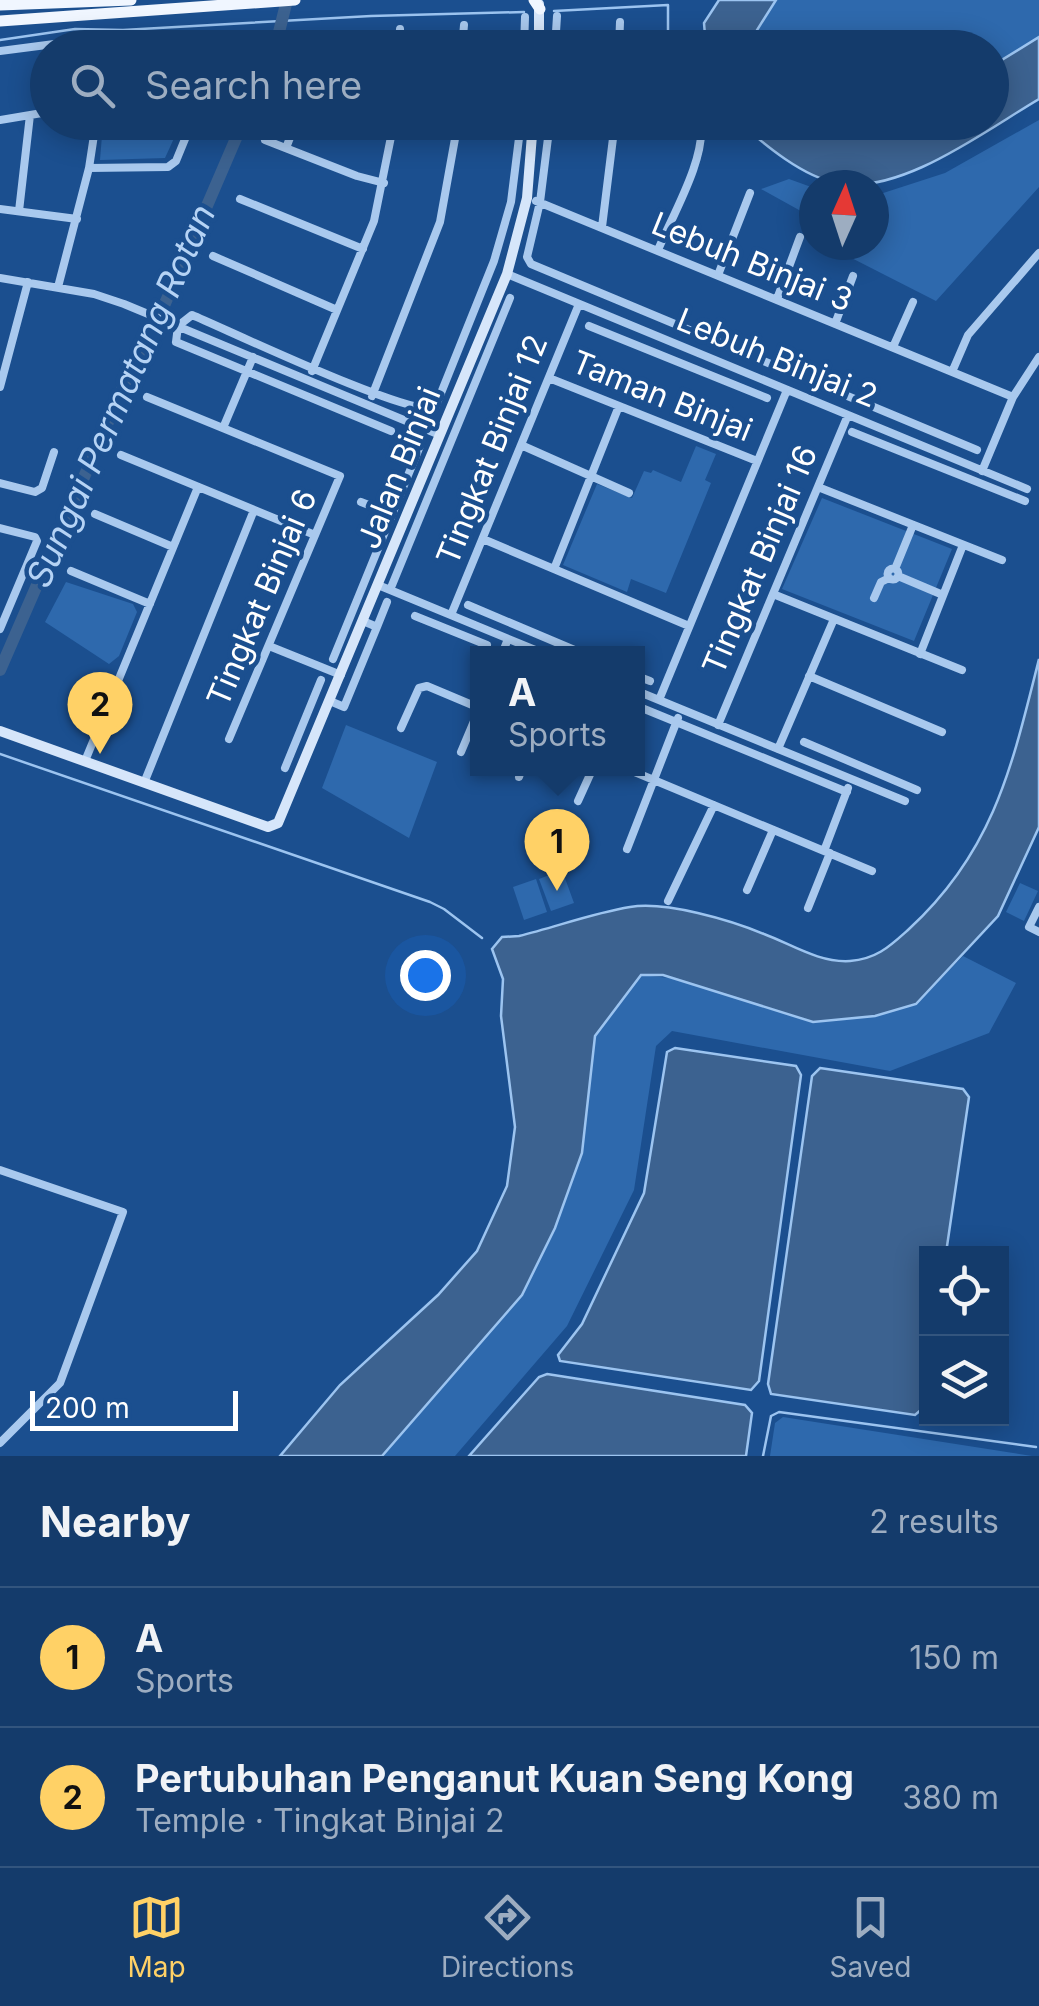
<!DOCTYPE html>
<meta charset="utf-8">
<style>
body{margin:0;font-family:Inter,sans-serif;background:#214673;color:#f1f3f6}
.controls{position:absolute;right:30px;bottom:30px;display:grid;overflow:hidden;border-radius:0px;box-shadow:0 5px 25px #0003}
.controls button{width:90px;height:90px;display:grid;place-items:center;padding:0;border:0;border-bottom:2px solid #33557e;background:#143b6b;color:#f1f3f6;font:50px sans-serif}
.compass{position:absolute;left:799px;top:170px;width:90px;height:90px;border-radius:50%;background:#143b6b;box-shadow:0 5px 25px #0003;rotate:3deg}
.scale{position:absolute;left:30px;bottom:25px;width:208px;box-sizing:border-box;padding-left:10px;border:5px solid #fff;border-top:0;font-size:28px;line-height:35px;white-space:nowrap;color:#fff;-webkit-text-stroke:8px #1b4f8f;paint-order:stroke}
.you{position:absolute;left:425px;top:975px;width:35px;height:35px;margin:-25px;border:8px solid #fff;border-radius:50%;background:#1a73e8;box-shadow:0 0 0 15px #1a73e833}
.badge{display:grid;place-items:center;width:65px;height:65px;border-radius:50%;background:#ffd166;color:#111;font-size:32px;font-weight:700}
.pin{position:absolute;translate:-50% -82px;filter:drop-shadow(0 2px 5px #0008)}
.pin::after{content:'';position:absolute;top:52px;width:35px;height:30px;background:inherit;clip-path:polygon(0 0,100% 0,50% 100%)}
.popup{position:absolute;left:470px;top:646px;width:175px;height:130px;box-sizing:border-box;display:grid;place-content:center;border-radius:0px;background:#143b6b;filter:drop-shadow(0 2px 8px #0005);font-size:32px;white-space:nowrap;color:#9dadc1}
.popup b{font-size:38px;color:#f1f3f6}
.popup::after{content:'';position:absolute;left:50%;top:100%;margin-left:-20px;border:20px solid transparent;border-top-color:#143b6b}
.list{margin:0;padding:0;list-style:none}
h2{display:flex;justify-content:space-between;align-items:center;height:130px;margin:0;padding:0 40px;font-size:42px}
h2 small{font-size:32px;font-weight:400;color:#9dadc1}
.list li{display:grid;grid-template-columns:65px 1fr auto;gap:30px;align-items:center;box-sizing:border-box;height:140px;padding:0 40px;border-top:2px solid #33557e}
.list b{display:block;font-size:38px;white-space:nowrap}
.list p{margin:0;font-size:32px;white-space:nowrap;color:#9dadc1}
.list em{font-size:32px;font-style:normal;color:#9dadc1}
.icon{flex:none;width:55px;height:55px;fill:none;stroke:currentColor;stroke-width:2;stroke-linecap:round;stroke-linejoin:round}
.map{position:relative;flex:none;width:1039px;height:1456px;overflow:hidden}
.search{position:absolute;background:#143b6b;box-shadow:0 5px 25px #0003;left:30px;right:30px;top:30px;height:110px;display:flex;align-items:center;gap:25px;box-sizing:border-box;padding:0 35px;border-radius:55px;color:#9dadc1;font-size:38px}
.sheet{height:410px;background:#143b6b}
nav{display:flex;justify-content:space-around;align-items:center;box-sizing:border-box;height:140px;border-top:2px solid #33557e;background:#143b6b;font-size:28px;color:#9dadc1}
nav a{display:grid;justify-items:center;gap:5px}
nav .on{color:#ffd166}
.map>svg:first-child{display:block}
.green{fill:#2e69ad}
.water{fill:#3c6290;stroke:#9cc4f0;stroke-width:2.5}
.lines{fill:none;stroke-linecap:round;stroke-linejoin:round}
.stream{stroke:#9cc4f0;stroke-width:2.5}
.river{stroke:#3c6290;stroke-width:12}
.street{stroke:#a9c9ee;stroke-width:8}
.secondary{stroke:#d6e6fa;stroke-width:10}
.primary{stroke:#f0f6ff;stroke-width:11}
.labels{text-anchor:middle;stroke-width:9;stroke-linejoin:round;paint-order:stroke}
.street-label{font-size:32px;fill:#fff;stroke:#1b4f8f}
.water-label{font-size:35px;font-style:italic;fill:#b5d3f5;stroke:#1b4f8f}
</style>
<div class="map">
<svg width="1039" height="1456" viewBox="0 0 1039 1456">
<rect width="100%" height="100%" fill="#1b4f8f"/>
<path class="green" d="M776 0H1039V37L992 66V48H757V30Z
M1039 120V187L936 301 826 245H874V196L945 173Z
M103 123V122L181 123 165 158 100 160Z
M789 179 814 188V239L808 236V215L761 189Z
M696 446 716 454 705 480 711 483 666 593 631 579 627 592 563 565 597 484 632 498 644 471 651 473 653 470 681 482Z
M822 498 952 549 914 641 782 589Z
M66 582 133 604 137 612 119 656 109 664 45 622Z
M346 725 437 762 409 838 322 788Z
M562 870 574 903 551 911 539 879Z
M536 879 547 912 524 920 513 887Z
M1020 883 1038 891 1024 921 1006 912Z
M963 956 1016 983 989 1033 890 1071 672 1031 656 1046 634 1190 567 1326 455 1456H382L522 1295 555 1228 582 1153 595 1036 641 975 916 1004Z
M783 1417 1032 1456H770L775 1423Z"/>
<path class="water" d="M719 0H776L757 30V47H706L704 23Z
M1039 37V99C986 130 900 196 837 183 803 177 765 145 740 123H815L849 132 901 123 992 122V66Z
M1039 659V827L998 916 916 1004 875 1016 813 1022 663 975H641L595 1036 582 1153 555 1228 522 1295 382 1456H280L340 1385 438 1295 477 1251 507 1186 515 1127 501 1016 503 979 492 949 502 937 519 936C556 927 593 913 630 907 666 901 730 920 764 934 791 944 819 963 850 961 877 959 890 946 909 929 994 851 1012 766 1039 659Z
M675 1048 796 1066 801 1075 759 1381 751 1390 560 1361 558 1355 582 1324 644 1193 667 1052Z
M820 1068 963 1089 969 1097 946 1253 926 1254V1382L922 1409 915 1415 771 1394 768 1384 812 1076Z
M547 1374 745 1405 752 1413 746 1456H469L539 1377Z"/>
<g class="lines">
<path class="stream" d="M554 11 668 5V42L674 48
M0 40 75 29 123 30 371 16 524 12
M0 754 430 902 444 909 482 938
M763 1456 771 1416 779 1412 1036 1447"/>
<path class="river" d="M275 48 287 0
M0 670 128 376 142 357 243 122"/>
<path class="street" d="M399 48 400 29
M462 48 464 25
M524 48 525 17
M555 48 557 16
M619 48 620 22
M0 51 62 43 221 36 222 48
M0 120 48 112
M550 122 540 202 527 257 531 264 977 450
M265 140 357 176 384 183
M286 148 296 122
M89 168 168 167 176 161 192 122
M240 199 363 249
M536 201 1013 397
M0 209 77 219
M19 211 30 115
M602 227 615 122
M658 250C671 218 708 155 700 122
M213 256 337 310
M507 274 1027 489
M718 275 750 193
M0 278 94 294 124 304 440 435
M58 287 89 168 96 122
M777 299 800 237
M835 324 853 276
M589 326 767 398
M176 342 178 326 192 315C228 330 410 417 435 408L494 261 511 202 521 122
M176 342 391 431
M893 347 913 302
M312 371 374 221 394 122
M952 372 968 335 1039 253
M549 378 757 461
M0 387 28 282
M372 396 440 222 458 122
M147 397 340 476 229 739
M223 428 253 357
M852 432 1025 501
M521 445 629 493
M121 455 315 535
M982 471 1013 397 1039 357
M0 483 35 492 42 488 54 452
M818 487 1002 560
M361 502 392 514
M95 514 173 547
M0 528 35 537 37 541 0 629
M483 539 689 626
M887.5 574a5.5 5.5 0 1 1 11 0a5.5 5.5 0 1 1-11 0Z
M554 569 619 406
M895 569 913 525
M71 571 150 604
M898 576 943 595
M378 585 545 654
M390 590 510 298
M773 594 962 670
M874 598 881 582 889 578
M468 605 584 654
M451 615 579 304
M415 616 487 645
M363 621 377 627 387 602
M269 646 341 675
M502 654 508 639
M920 654 963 545
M333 659 420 446
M637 676 650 681
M809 676 942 732
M637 691 905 801
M659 700 787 390
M330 701 344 707 377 627
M637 706 847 792
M718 725 848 415
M401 728 419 688 427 686 477 707
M804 742 917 790
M778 749 834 619
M461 752 477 714
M85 761 198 487
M285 768 321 680
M625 768 872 871
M519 777 522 768
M144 783 254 510
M578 801 593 768
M627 849 678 718
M824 851 848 788
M747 890 773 830
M668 901 714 805
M1039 907 1029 927 1039 932
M808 908 830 853
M0 1170 123 1212 60 1383 0 1443"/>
<path class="secondary" d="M539 4V48
M0 731 268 827 278 823 507 274 527 198 533 122"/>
<path class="primary" d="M534 0 540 9
M0 5 131 0
M0 21 295 0"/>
</g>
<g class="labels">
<g class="street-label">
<text transform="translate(752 262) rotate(22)" y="11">Lebuh Binjai 3</text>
<text transform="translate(777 358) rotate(22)" y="11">Lebuh Binjai 2</text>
<text transform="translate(662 396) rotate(22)" y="11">Taman Binjai</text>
<text transform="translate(492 450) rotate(-68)" y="11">Tingkat Binjai 12</text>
<text transform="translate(399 468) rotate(-68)" y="11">Jalan Binjai</text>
<text transform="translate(760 560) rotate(-67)" y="11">Tingkat Binjai 16</text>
<text transform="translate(262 598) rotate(-67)" y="11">Tingkat Binjai 6</text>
</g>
<g class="water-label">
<text transform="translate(121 396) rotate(-66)" y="12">Sungai Permatang Rotan</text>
</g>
</g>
</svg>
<div class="controls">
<button><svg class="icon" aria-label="locate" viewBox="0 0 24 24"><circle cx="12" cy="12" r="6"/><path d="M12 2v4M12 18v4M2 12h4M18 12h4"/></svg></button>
<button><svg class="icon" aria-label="layers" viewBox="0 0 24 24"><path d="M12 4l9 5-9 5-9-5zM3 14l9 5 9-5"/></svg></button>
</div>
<svg class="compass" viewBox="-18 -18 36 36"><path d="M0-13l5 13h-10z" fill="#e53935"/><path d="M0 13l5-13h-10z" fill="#9dadc1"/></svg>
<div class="scale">200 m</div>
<div class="you"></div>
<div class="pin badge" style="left:557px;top:891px">1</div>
<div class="popup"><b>A</b>Sports</div>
<div class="pin badge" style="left:100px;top:754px">2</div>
<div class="search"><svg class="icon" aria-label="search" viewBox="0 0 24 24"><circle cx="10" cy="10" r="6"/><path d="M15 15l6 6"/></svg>Search here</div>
</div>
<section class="sheet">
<h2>Nearby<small>2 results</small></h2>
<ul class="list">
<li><span class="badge">1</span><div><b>A</b><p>Sports</p></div><em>150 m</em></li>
<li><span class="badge">2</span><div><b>Pertubuhan Penganut Kuan Seng Kong</b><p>Temple · Tingkat Binjai 2</p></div><em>380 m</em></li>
</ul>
</section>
<nav>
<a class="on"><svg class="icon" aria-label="map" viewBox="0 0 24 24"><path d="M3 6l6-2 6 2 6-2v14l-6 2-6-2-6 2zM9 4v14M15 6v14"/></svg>Map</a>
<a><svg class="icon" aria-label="directions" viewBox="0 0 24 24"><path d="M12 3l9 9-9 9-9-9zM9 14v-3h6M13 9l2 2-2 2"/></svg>Directions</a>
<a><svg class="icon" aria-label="saved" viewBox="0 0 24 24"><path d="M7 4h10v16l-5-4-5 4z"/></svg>Saved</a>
</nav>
